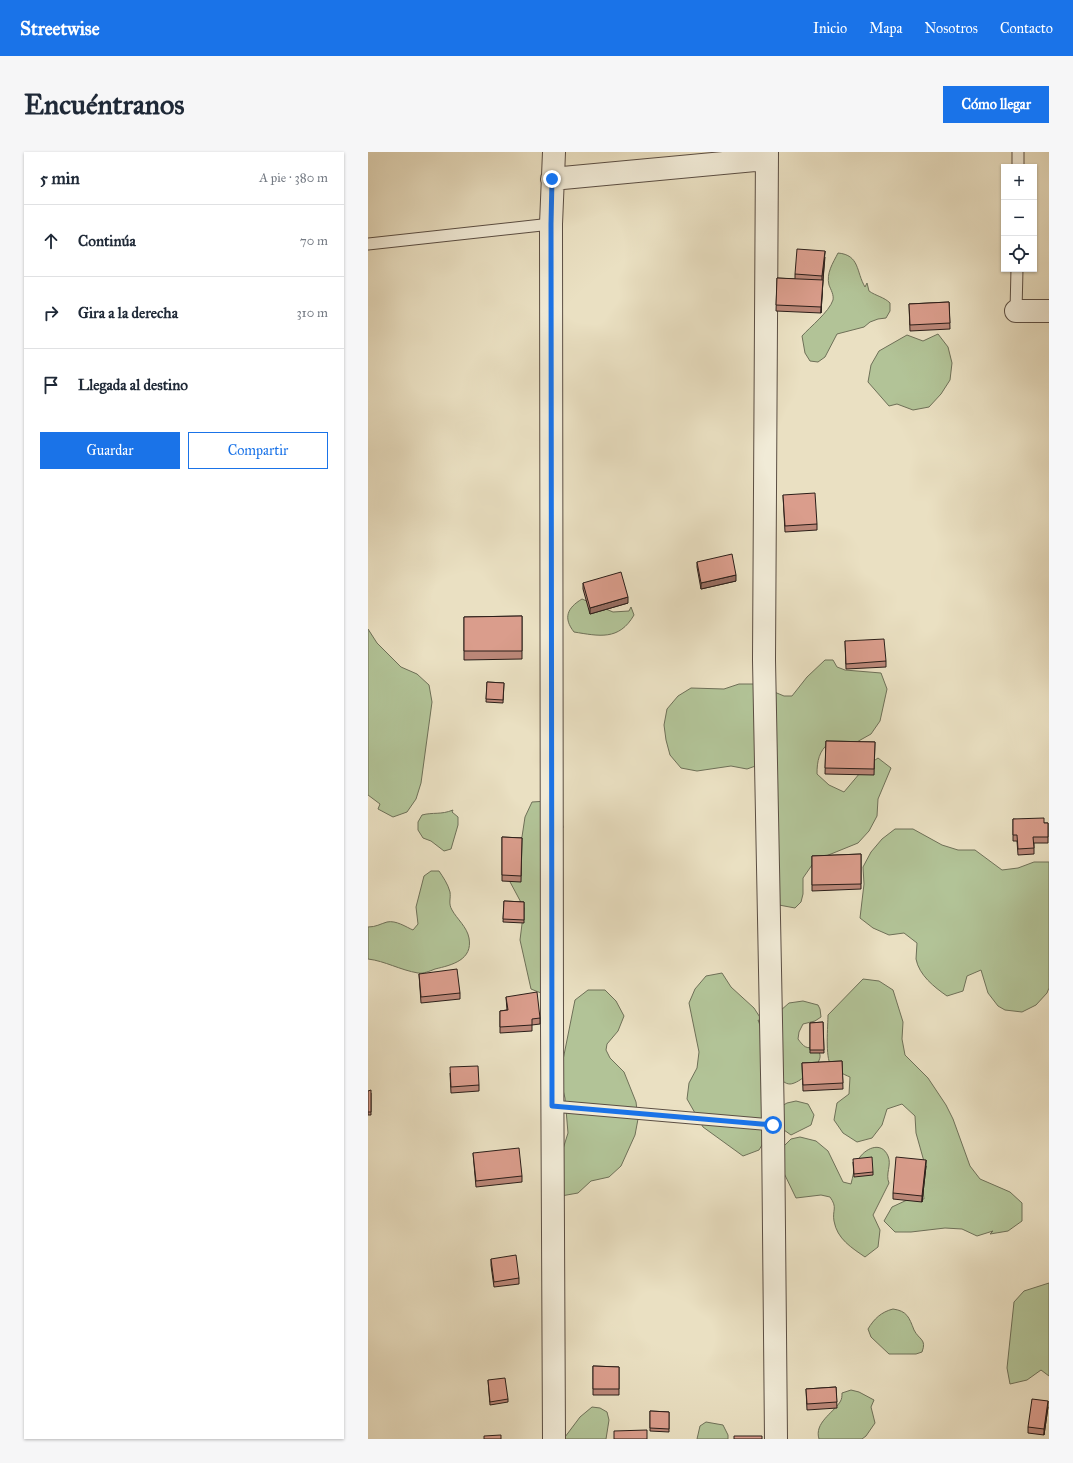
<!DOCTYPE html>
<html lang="es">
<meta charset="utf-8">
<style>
body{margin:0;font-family:"IM FELL Great Primer",serif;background:#f6f6f7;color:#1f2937}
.controls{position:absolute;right:12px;top:12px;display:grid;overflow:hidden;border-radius:0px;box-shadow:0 1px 3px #0004}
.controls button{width:36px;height:36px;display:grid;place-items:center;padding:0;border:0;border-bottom:1px solid #e0e1e3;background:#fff;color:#1f2937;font:20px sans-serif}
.stop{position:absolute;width:12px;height:12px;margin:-9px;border:3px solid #1a73e8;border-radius:50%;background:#fff}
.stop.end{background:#1a73e8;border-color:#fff;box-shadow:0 1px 4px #0008}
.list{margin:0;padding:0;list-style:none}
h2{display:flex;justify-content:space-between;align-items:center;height:52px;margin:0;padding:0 16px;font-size:17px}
h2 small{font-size:13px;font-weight:400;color:#747a83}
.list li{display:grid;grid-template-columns:26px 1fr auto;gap:12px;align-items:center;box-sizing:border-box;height:72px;padding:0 16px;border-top:1px solid #e0e1e3}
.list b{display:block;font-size:15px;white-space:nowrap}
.list em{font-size:13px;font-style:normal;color:#747a83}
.actions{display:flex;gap:8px;padding:12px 16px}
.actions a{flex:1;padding:9px 0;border:1px solid #1a73e8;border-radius:0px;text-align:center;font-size:14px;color:#1a73e8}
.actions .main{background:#1a73e8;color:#fff}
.icon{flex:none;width:22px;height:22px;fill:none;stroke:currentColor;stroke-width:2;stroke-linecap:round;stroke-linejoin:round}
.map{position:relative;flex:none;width:681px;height:1287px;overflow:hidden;border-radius:0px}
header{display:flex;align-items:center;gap:24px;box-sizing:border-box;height:56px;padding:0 20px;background:#1a73e8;color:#fff}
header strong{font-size:19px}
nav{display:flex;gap:22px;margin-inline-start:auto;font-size:14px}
.intro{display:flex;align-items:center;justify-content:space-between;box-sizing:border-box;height:96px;padding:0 24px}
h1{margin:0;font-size:28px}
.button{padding:10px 18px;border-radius:0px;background:#1a73e8;color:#fff;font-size:14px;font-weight:700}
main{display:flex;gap:24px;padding:0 24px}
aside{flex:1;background:#fff;border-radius:0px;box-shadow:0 1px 3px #0004}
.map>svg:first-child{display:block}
.green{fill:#b2c397;stroke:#6e7058}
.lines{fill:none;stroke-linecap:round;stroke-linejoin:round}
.service-casing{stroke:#5b4e43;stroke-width:13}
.minor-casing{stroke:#5b4e43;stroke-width:24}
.service{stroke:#f1ebd7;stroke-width:11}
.minor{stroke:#f1ebd7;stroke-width:22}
.wall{fill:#bb8778;stroke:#2b1e19}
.shaded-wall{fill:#996e62;stroke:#2b1e19}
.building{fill:#da9d8c;stroke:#2b1e19}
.route{stroke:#1a73e8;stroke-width:5}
</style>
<header>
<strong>Streetwise</strong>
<nav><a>Inicio</a><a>Mapa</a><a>Nosotros</a><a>Contacto</a></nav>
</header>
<div class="intro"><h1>Encuéntranos</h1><a class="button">Cómo llegar</a></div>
<main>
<aside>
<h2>5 min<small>A pie · 380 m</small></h2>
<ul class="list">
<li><svg class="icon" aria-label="ahead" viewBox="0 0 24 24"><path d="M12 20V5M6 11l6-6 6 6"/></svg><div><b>Continúa</b></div><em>70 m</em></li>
<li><svg class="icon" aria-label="right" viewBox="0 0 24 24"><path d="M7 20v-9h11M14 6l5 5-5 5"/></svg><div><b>Gira a la derecha</b></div><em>310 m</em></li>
<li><svg class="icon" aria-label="arrive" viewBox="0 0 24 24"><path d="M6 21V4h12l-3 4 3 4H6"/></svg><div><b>Llegada al destino</b></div></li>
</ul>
<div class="actions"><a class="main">Guardar</a><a>Compartir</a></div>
</aside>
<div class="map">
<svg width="681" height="1287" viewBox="0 0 681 1287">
<rect width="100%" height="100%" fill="#eae0c2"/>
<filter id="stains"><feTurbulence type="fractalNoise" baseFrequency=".005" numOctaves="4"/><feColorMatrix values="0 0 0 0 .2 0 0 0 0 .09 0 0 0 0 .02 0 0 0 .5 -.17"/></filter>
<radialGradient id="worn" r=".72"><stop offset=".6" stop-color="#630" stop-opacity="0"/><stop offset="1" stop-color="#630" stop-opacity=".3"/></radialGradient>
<path class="green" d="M470 101C492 103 488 120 497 135L499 131 501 139C508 144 516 145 522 151V159L518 166 510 167 502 170 496 175 469 182 457 205 450 210 442 209 437 201 434 184C442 175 461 160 465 148 466 143 463 138 461 133 458 121 465 111 470 101Z
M570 182 580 195 584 211 582 228 573 242 561 255 545 258 529 252 521 254 500 230 503 213 511 199 539 183 555 189Z
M214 447 245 460 261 459 263 455 266 463C251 489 231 484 206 480 195 466 199 456 214 447Z
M0 477 9 491 33 515 49 522 61 533 64 550 53 631 48 647 39 660 25 665 10 657 12 652 0 643Z
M457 508H465L469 515 477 518 513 521 519 537 512 569 503 582 487 591H461C451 599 449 609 449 622L461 633 476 640 497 615 510 606 523 616 510 647 509 664 501 679 490 691 458 704 444 713 435 726V742L433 750 427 756 411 753 396 611 379 617 363 614 329 619 313 616 302 603 298 588 296 573 299 557 310 544 323 536 356 537 371 532H387L416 544H424L439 525Z
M180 649 189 652 195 675 175 730 178 843 163 837 152 788 156 756 141 728 152 698 157 665 164 650Z
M85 658 84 660 90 665V673L83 697 76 699 63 689 55 686 50 678V670L54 663C65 660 73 663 85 658Z
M527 677H545L574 693 590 698H607L634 718 650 716 666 710H681V836L679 841 668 853 654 860 637 858 630 854 620 841 613 818 599 824 595 839 579 844C566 835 551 823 548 807 548 802 549 796 549 791L536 781 521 783 505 776 492 766 496 732 495 715 503 700 514 687Z
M63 719H71C75 725 80 732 82 740 83 747 80 751 84 758 89 767 99 775 101 786 105 808 84 813 67 817 62 819 55 822 50 821 32 818 17 809 0 807V775C8 775 12 772 19 770 28 768 38 775 45 778L50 772 48 755 56 724Z
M354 821 363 835 386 856 395 870 390 868 401 897 400 983 391 998 375 1004 335 975 319 947 321 931 329 916 331 900 321 851 327 837 338 824Z
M495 827 511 829 525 838 535 870 534 887 537 903 560 926 578 953 585 967 602 1014 612 1027 642 1040 654 1051V1069L640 1079 622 1082 625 1079 609 1084 594 1077 577 1076 543 1080H527L516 1069 524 1055 539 1048 556 1047 554 1030 557 1013 548 981 547 964 534 952 519 957 514 973 504 986 489 990 475 981 466 968 469 951 481 942 482 925C475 922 468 919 463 913 457 906 460 873 460 863Z
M220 838H237L248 849 256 864 250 879 239 892 238 898 242 906 256 920 268 950 270 967 267 983 253 1014 241 1025 223 1029 210 1041 193 1044 195 997 200 981 197 946 193 930 194 913 207 848Z
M435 849 450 853 452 857 453 865 447 869 435 872 431 880 430 887C436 895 438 897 447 895 449 897 452 900 452 903 454 912 431 932 422 932 417 932 414 928 411 926L412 859 421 851Z
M428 949 440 952 446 963 443 973 423 983 409 973 412 955 419 951Z
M432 985 448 989 460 999 475 1030 483 1032C485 1025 486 1015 490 1008 496 997 513 988 520 1004 524 1013 517 1022 521 1031L505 1063 512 1078 510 1095 497 1105C484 1096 469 1087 466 1069 464 1058 470 1056 462 1045L453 1043 428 1046 413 1015 411 999 423 987Z
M681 1131V1224L673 1218 659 1228 642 1232 639 1216 646 1150 656 1139Z
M525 1157C539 1159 541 1165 546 1178 551 1188 559 1187 554 1200L548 1202H521L503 1185 500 1177C506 1167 513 1160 525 1157Z
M483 1238 491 1240 506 1248 503 1255 507 1271 498 1284 494 1287H451C446 1271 465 1261 472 1250 474 1247 474 1244 474 1241Z
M224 1255 232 1256 239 1260 241 1268 238 1287H197V1285L212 1265Z
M338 1270 355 1273 360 1283V1287H329L332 1274Z"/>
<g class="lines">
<defs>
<path id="service" d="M650 15V0
M0 92 183 72
M648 159 649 117
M184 954 405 973"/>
<path id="minor" d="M186 0 183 72 184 874 186 1287
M399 0 396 508 405 973 408 1287
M184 27 398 7
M648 159H681"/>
</defs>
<use href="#service" class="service-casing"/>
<use href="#minor" class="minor-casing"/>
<use href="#service" class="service"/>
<use href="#minor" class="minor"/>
</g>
<path class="wall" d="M457 105 455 128 453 161 408 159 409 126 427 127V122Z
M581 150 582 177 542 179 541 152Z
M415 343 449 372V378L417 380Z
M329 410 368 429 333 437 329 415Z
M215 431 260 451 222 462 215 437Z
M154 464V507L96 508V465Z
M477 489 518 509V515L478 517Z
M119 530 136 531 135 551 118 550Z
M458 589 507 590 506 623 457 622Z
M645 667 676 671H680V691H666V702L650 703 649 689H645Z
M134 685 154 686 153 730 134 729Z
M493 702V737L444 739V704Z
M136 749 156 750V771L135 770Z
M51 822 92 841V847L53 851Z
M138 845 172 866V872L164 873V879L132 881V859L139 858Z
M455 870 456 901H442V871Z
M474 909 475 937 435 939 434 911Z
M82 921 111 933V939L83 941Z
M0 939 3 941V963H0Z
M105 1001 154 1024V1030L108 1035Z
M485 1010 505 1020V1023L486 1025Z
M558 1014 554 1050 525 1047V1041Z
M123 1107 151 1126V1132L126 1135 123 1113Z
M225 1214 251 1215V1243H225Z
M120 1228 140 1247V1250L122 1253Z
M468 1235 469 1256 439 1258 438 1237Z
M680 1255 676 1283 660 1281V1275Z
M282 1259 301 1260V1280L282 1279Z"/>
<path class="shaded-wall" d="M457 99 455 128 453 161 454 124Z
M368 423V429L333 437V431Z
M260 445V451L222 462V456Z
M558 1008V1014L554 1050V1044Z
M680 1249V1255L676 1283V1277Z"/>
<path class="building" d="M429 97 457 99 454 124 427 122Z
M409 126 455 128 453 155 408 153Z
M581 150 582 171 542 173 541 152Z
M447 341 449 372 417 374 415 343Z
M364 402 368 423 333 431 329 410Z
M253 420 260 445 222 456 215 431Z
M154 464V499H96V465Z
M516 487 518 509 478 512 477 489Z
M119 530 136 531 135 548 118 547Z
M458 589 507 590 506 617 457 616Z
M676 666V671H680V685H665L666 696 650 697 649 683H645V667Z
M134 685 154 686 153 724 134 723Z
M493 702V732L444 733V704Z
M136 749 156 750V768L135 767Z
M89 817 92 841 53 845 51 822Z
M169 840 172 866 164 867V873L132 875V859L140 858 138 845Z
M455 870 456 898H442V871Z
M474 909 475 931 435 933 434 911Z
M110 914 111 933 83 935 82 915Z
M3 938V960H0V939Z
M151 996 154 1024 108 1029 105 1001Z
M504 1005 505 1020 486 1022 485 1007Z
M528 1005 558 1008 554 1044 525 1041Z
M148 1103 151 1126 126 1130 123 1107Z
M225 1214 251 1215V1237H225Z
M137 1226 140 1247 122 1250 120 1228Z
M468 1235 469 1250 439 1252 438 1237Z
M664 1247 680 1249 676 1277 660 1275Z
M282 1259 301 1260V1277L282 1276Z
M279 1278V1287H246V1279Z
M133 1283V1287H116V1284Z
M366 1284H394V1287H366Z"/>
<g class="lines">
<path class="route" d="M184 27 183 72 184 954 405 973"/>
</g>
<rect width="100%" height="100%" filter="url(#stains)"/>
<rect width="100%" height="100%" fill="url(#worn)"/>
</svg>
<div class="controls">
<button>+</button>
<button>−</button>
<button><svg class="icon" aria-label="locate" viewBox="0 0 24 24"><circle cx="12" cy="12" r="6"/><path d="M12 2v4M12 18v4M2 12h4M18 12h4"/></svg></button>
</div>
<div class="stop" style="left:405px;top:973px"></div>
<div class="stop end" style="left:184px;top:27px"></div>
</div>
</main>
